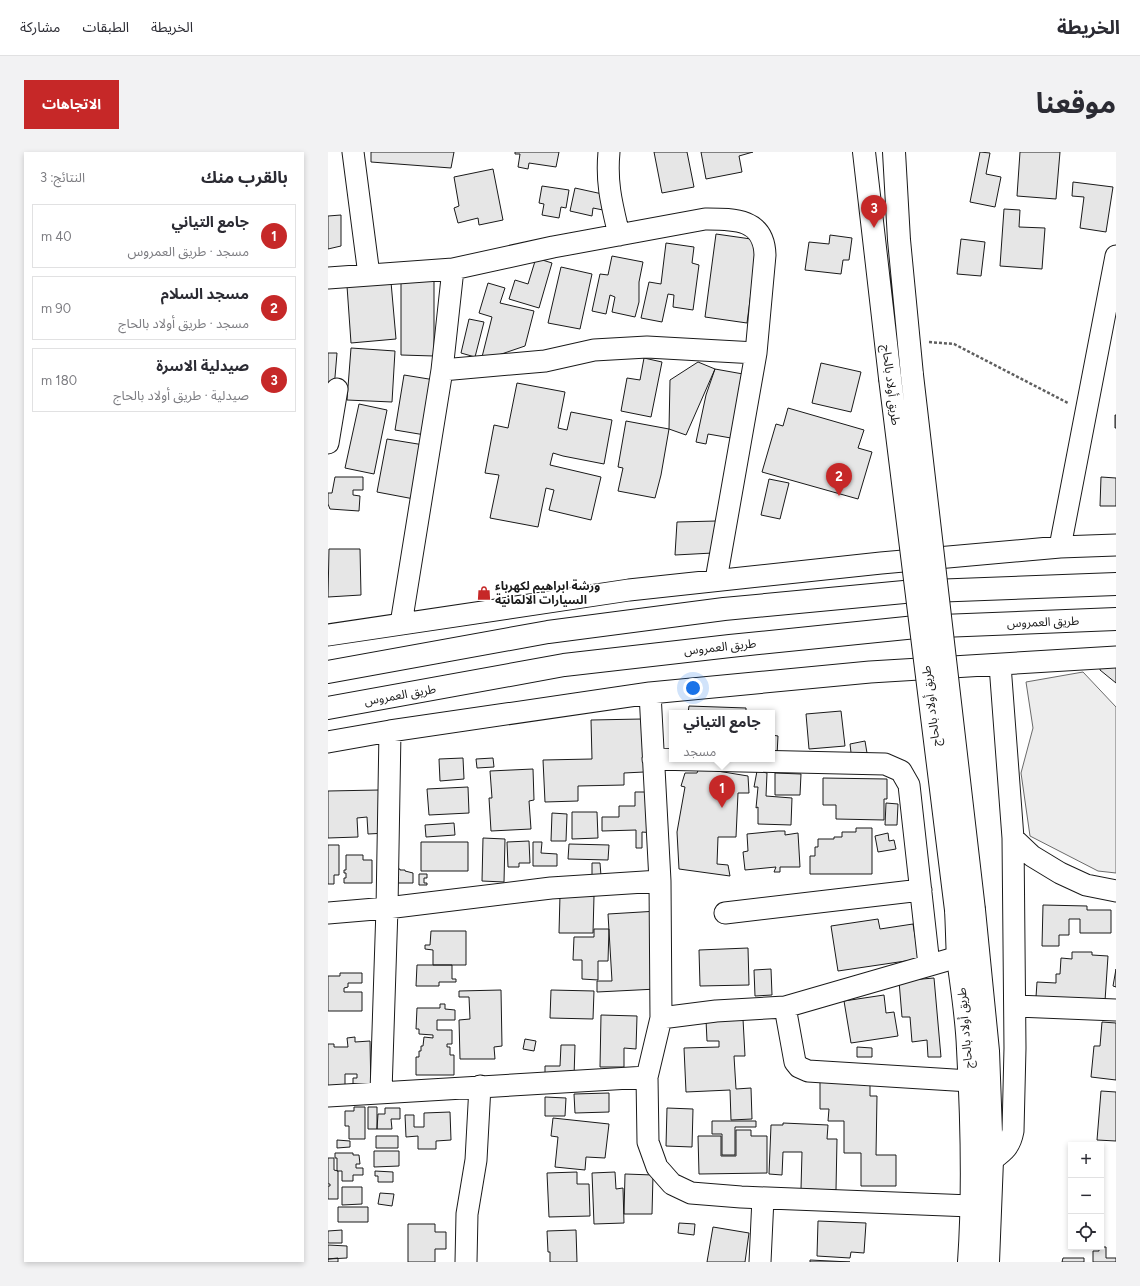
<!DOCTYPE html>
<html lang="ar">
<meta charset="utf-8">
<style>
body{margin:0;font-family:Figtree,"Noto Sans Arabic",sans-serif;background:#f2f2f3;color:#2b2b33;direction:rtl}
.controls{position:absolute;right:12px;bottom:12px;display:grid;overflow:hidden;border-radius:0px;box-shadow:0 2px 6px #0003}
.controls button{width:36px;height:36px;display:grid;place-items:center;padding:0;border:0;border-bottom:1px solid #e1e1e2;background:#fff;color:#2b2b33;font:20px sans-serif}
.you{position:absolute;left:365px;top:536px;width:14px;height:14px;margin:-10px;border:3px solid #fff;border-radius:50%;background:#1a73e8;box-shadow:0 0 0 6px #1a73e833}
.badge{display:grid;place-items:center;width:26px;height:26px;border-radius:50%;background:#c62828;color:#fff;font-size:13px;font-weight:700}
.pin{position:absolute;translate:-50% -33px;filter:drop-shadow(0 1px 2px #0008)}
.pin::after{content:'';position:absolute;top:21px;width:14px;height:12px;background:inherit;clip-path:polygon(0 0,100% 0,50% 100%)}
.popup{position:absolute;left:341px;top:558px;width:106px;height:52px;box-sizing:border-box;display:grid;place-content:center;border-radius:0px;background:#fff;filter:drop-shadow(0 1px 3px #0005);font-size:13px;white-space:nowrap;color:#7c7c81}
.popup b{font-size:15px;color:#2b2b33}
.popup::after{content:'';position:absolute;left:50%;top:100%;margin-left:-8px;border:8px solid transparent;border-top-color:#fff}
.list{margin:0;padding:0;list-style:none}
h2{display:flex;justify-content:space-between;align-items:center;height:52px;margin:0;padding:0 16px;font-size:17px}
h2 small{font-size:13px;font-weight:400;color:#7c7c81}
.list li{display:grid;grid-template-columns:26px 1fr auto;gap:12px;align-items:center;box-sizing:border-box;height:64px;margin:0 8px 8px;padding:0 8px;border:1px solid #e1e1e2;border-radius:0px}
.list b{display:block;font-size:15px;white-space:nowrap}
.list p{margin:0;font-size:13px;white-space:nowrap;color:#7c7c81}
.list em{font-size:13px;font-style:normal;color:#7c7c81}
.icon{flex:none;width:22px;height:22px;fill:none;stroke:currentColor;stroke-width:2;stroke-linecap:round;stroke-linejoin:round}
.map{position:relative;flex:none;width:788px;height:1110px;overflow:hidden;direction:ltr;border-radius:0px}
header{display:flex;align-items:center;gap:24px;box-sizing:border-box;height:56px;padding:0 20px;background:#fff;border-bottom:1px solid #e1e1e2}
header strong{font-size:19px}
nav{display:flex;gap:22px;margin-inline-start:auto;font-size:14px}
.intro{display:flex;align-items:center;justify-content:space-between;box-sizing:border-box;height:96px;padding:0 24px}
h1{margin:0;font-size:28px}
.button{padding:10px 18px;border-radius:0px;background:#c62828;color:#fff;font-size:14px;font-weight:700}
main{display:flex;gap:24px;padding:0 24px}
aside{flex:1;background:#fff;border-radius:0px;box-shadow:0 2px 6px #0003}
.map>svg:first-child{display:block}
.built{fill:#ededed;stroke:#6a6a6a}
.building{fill:#e6e6e6;stroke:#1a1a1a}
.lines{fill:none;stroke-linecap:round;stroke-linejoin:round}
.minor-casing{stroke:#1a1a1a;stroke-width:23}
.major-casing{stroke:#1a1a1a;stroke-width:24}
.path{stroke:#5f5f5f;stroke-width:2.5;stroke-dasharray:3 2;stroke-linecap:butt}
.minor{stroke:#fff;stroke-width:21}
.major{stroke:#fff;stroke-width:22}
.major-bridge-casing{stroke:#1a1a1a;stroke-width:24;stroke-linecap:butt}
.major-bridge{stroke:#fff;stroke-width:22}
.labels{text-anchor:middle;stroke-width:3;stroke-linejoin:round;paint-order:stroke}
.street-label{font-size:12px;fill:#1a1a1a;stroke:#fff}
.poi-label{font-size:12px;font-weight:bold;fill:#1a1a1a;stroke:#fff;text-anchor:start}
</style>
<header>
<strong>الخريطة</strong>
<nav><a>الخريطة</a><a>الطبقات</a><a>مشاركة</a></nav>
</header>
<div class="intro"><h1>موقعنا</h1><a class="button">الاتجاهات</a></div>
<main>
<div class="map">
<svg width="788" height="1110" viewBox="0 0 788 1110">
<rect width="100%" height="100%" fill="#fff"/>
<path class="built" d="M755 520 788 555V721L770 719 702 684 693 621 705 576 698 530Z"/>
<path class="building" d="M43 0H126L123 16 43 10Z
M187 0H231L228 15 201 11 200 17 190 15 192 2H187Z
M326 0H359L366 35 334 41Z
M373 0H425L411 4 414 20 378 27Z
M652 0 662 1 658 22 673 25 667 55 642 50Z
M692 0H732L728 47 689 44Z
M165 17 175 68 151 73 150 66 130 71 126 56 131 54 126 25Z
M745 30 785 35 778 80 752 76 756 45 744 44Z
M214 34 241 38 238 56 233 55 231 66 214 63 216 52 211 51Z
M247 36 279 43 275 58 265 56 264 64 242 59Z
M676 57 692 58 691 75 717 76 714 117 672 114Z
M13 63V94L0 97V64Z
M388 82 430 88 419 171 377 165Z
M502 83 524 86 521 108H515L513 122 477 118 481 90 501 92Z
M633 87 657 90 653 124 629 122Z
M338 91 366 95 364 111 371 113 365 158 345 155 346 143 340 142 334 170 313 166 321 130 333 132Z
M284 104 315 110 311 130V150L307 165 284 160 287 145 282 143 278 162 264 159 272 122 280 123Z
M208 106 224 111 211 156 181 147 187 128 200 132Z
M233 115 264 122 252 177 220 171Z
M73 128H106V204L73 203Z
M63 130 68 187 23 191 19 134Z
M160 131 177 136 172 151 206 159 197 194 153 209 164 165 151 161Z
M141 167 156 170 147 205 133 201Z
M23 196 67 199 64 250 19 248Z
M0 201H9L5 249 0 248Z
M316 206 334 210 323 265 293 259 299 226 312 228Z
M370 210 387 217 358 283 341 277 342 228Z
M493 211 533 220 523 260 484 251Z
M387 217 415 222 403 286 380 282 378 292 368 290 378 243Z
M76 223 107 228 97 283 67 278Z
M189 231 237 240 230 276 239 278 243 260 284 268 276 312 235 304 225 301 222 313 273 325 263 368 221 358 226 338 218 336 210 375 162 366 171 323 157 321 166 273 180 276Z
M31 252 59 258 46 322 17 316Z
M460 256 536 278 530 296 544 300 530 347 434 320 448 272 455 274Z
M787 263H788V276H787Z
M298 269 341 277 333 323 327 346 290 339 295 316 290 315Z
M59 287 96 293 86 347 49 340Z
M7 325H35V338H25V343L32 344 31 359 2 357 0 352V341H4Z
M773 325 788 326V354H772Z
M441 327 461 331 452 367 433 363Z
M388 369 385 401 347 403 349 370Z
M1 397H32L33 443 0 445Z
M772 512 788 513V531L772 518Z
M361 554 418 556V561H360Z
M513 559 517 594 481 597 478 562Z
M314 567 316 620 296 621V633L250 634V649L217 650 215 608 264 607 263 568Z
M444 583 450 584 449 603 444 602Z
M537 589 540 607 524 609 522 592Z
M135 606 136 627 112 629 111 607Z
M165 606 166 615 149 616 148 607Z
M371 616 420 624 421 641H410L408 685H390L389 712 400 713 402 724 351 717 349 680 357 635 353 634 357 621H369Z
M205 617 206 648 201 649 203 677 163 679 161 646H164L162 619Z
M429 619 439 621 438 644 464 646 463 673 430 672V655L428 656 430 635H426Z
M447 621 473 622 472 643H447Z
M495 626 559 627V647H556V668L508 667V653H495Z
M140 635 141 661 101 663 99 637Z
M51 638 59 681 40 682 39 665 29 666 30 685 0 686V639Z
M307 640H326L327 681 314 680V696H308V678L274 679V665H291V654H307Z
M558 651 570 652 569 673H557Z
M244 660H269L270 686 244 687Z
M224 661 239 662 238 689H223Z
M126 671 127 683 98 685 97 673Z
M528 676H544V722H482V704H487V695H490V687H506V685H514V680H528Z
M450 679H457V683L470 681 472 715H452V720H446L448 715 417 718 415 700 420 699 419 682Z
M560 681 561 689 566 688 568 697 550 700 547 684Z
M155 686 177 687 176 730 154 729Z
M201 689 202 711H191V715H180L179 690Z
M93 690H140V719H93Z
M205 690H214L213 701 229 702V714H205Z
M241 692 281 693 280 708 240 707Z
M0 693H11V723H6V732H0Z
M18 703H35V708H44V731H16V726H18V721H16V718H18Z
M264 711H272L273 724H264Z
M67 717H72V718H77V719L85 721V731H68Z
M91 722H99V726H96V731H99V733H91Z
M232 743 266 744 265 781H231Z
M715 753 759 754V758H783V781H752V767H741V783H731V794H714Z
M330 759 329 837 269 840V829H284L280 762Z
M550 767 552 777 585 772 591 807 510 819 503 774Z
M266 777H281L280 809H270V828L254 827V808H245L246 785H266Z
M103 779H138V813H105V798L97 797V793H102Z
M420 796 421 833 372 834 371 798Z
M744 800H764V803L780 804 777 849 708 845 709 830 728 831V822H732L733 806 744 807Z
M89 813H124V827H128V830H111V834H88Z
M443 817 444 843 427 844 426 818Z
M788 817V835L785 834Z
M12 821H34V831H20V835L16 836V840H34V859H0V824H12Z
M606 826 613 905H600L599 888 584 890 582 865H574L571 829Z
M173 838 174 894 166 895 167 907H132L131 868 142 867 141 845H131V839Z
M223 838 266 839 265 867 222 866Z
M556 843 558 861 566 860 570 884 523 891 516 849Z
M112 852H117V857L127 858V868H109V878H124V892H119V895H122V903H126V923H88V905H91V899H93V894H95L96 885 105 886V883L91 882V877H88L89 856H112Z
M273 863 309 864 308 897 296 896V915H272Z
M415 867 417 904H406L408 937 423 936 424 967 403 968 402 938 358 940 356 896 391 895V889H379L378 868Z
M774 870 788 871V928L763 925 766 894H772Z
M27 885V890L42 889 43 940H25V926H29V922H17V934L0 938V892H6V895H20L19 886Z
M197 887 208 889 206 899 195 897Z
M233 893H247L246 925 217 924V914H232Z
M529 895 544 896V905H529Z
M492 930 542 931V944H549L548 1003H568V1034H533V1001H516V969H500L501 957H492Z
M773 939 788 940V989L769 988Z
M281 941V960L247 961 246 942Z
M217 945 238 946 237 964H217Z
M26 955H37V987H21V974H17V959H26Z
M40 955H49V977H40Z
M57 956H72V967H63L64 977H49L50 962H57Z
M339 956 365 957 364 995 338 994Z
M122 960 123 988 108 989V997H90V984L78 985 77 963H86V975H96V961Z
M225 966 281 972 277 1006 258 1005 257 1018 227 1015 230 985 223 984Z
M384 969H428V975H407V1003H394V982H384Z
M455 971 500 973 499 987H509L508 1038 473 1037 474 1000H455L454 1023 441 1022 443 973H455Z
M408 978H423V984H439V1021L371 1022 370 984H393V1004H408Z
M48 984H70V996H48Z
M9 988 22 989V995L9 996Z
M46 999H71V1014L46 1015Z
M7 1001H25V1003H31L32 1012H28V1016H35V1023H25V1029H14V1019H9V1006H7Z
M0 1006H6V1018L10 1019V1047H0V1034H2V1032H0Z
M47 1019 65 1020V1030H50V1024H47Z
M249 1020V1032H261L262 1064 221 1065 219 1021Z
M287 1020 288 1037 295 1036 296 1071 266 1072 264 1021Z
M297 1022 325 1023 324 1062H296Z
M14 1035H34V1052L14 1053Z
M52 1041 66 1042 64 1054 50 1052Z
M10 1055H40V1070H10Z
M490 1069 538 1071 536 1101 523 1100 522 1106 489 1104Z
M351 1071 367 1072 366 1083 350 1081Z
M80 1072H107V1080H118V1097H107V1110H80Z
M385 1075 421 1081 417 1110H379Z
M14 1078V1091H0V1079Z
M248 1078 249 1110H222V1100H220L219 1079Z
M0 1093 19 1094V1106L0 1107Z
M771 1095H778V1106H788V1110H765V1099H771Z
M10 1106V1110H0V1107Z
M735 1106H756V1110H734Z
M482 1108 522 1110H482Z"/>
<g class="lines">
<defs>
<path id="minor" d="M25 0 41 123
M281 0C278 32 284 53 291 83
M0 126 125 117 225 95 377 67C405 67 436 66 437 103L428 201 388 428
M114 218 217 209 266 198 319 195 428 201
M0 291 9 237
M732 395 788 104
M73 472 114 218 125 117
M0 483 301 438 553 411 732 395 788 393
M322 541 332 729 333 866
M0 590 62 579 322 541 542 520 788 505
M325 607 557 612 573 619 581 633 601 813
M685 686 704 704 732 721 758 733 788 739
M0 761 59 756 223 736 332 729
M397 761 593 738
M687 854 788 858
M457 855 467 910 471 915 480 919 642 929
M319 925 333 866 388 859 457 855 630 805
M53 940 59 756 62 579
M0 944 319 925 320 990 329 1015 344 1032 363 1041 413 1045 643 1054
M664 1008C676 999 682 995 685 979L687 896 685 686 672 513
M138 1110 139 1062 148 1008 152 934
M432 1110 435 1046"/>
<path id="major" d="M536 0 562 226
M566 0 571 88 584 223
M0 520 220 480 396 457 576 440 788 432
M0 556 236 513 402 494 588 475 788 467
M628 758C629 774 629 790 630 806 634 837 639 867 640 897 644 968 646 1039 641 1110
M646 758 660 899 664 1008 660 1110"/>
</defs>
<use href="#minor" class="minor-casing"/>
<use href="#major" class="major-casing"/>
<path class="path" d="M601 190 626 192 740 251"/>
<use href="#minor" class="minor"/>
<use href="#major" class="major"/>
<defs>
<path id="major-bridge" d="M584 223 646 758
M562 226 628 758"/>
</defs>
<use href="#major-bridge" class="major-bridge-casing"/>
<use href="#major-bridge" class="major-bridge"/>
</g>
<defs>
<symbol id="shop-bare" viewBox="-9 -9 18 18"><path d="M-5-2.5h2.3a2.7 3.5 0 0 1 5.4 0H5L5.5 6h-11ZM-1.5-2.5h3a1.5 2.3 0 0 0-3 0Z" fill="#c62828" stroke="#fff" stroke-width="2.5" paint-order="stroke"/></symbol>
</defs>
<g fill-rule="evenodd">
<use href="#shop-bare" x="146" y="431" width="20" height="20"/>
</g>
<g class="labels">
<g class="street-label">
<text transform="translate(563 233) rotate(83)" y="4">طريق أولاد بالحاج</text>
<text transform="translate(715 470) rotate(-2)" y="4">طريق العمروس</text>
<text transform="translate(392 495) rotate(-6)" y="4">طريق العمروس</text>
<text transform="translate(72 543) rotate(-10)" y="4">طريق العمروس</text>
<text transform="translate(603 554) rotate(-97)" y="4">طريق أولاد بالحاج</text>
<text transform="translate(637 876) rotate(-95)" y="4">طريق أولاد بالحاج</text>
</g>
<g class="poi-label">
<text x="167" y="438">ورشة ابراهيم لكهرباء<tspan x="167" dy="14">السيارات الالمانية</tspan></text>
</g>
</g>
</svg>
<div class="controls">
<button>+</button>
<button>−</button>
<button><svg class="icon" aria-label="locate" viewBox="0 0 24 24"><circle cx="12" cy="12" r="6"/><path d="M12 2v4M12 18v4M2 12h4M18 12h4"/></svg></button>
</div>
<div class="you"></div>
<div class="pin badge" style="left:394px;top:656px">1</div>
<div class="popup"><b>جامع التياني</b>مسجد</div>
<div class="pin badge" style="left:511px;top:344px">2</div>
<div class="pin badge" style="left:546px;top:76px">3</div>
</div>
<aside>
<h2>بالقرب منك<small>النتائج: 3</small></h2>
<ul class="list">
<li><span class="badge">1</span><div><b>جامع التياني</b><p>مسجد · طريق العمروس</p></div><em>40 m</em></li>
<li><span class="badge">2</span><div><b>مسجد السلام</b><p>مسجد · طريق أولاد بالحاج</p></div><em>90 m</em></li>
<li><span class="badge">3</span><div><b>صيدلية الاسرة</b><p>صيدلية · طريق أولاد بالحاج</p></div><em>180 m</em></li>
</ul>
</aside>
</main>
